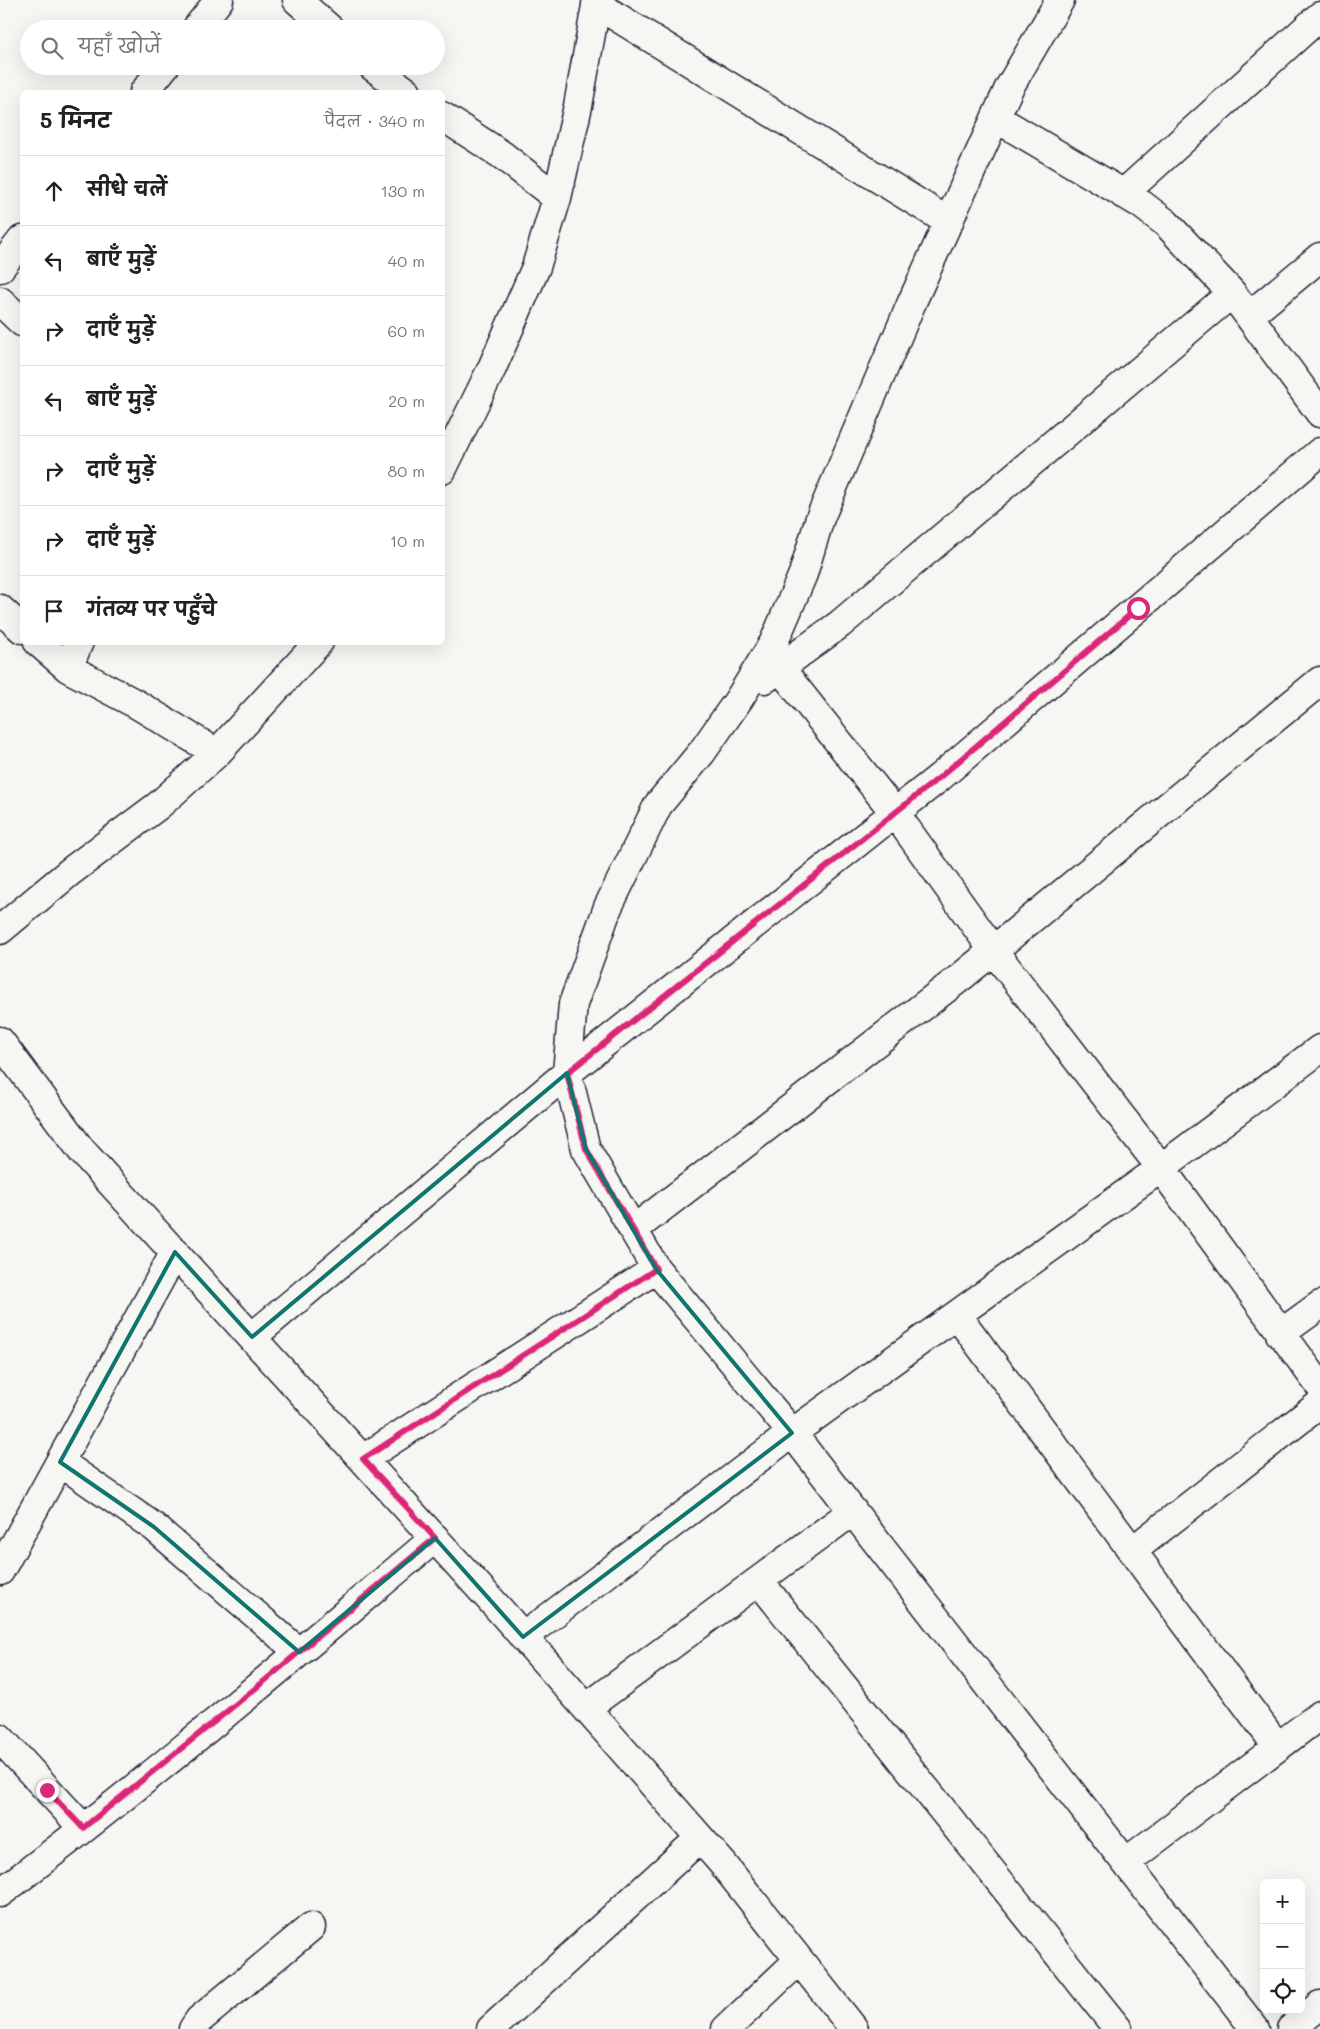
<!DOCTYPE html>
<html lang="hi">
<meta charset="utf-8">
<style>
body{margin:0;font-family:Mali,"Playpen Sans Deva",sans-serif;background:#f6f6f6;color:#202124}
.controls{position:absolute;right:15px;bottom:15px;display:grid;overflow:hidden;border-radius:8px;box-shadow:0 5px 20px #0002}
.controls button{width:45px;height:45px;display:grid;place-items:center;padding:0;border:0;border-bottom:1px solid #e0e0e0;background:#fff;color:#202124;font:25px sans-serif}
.stop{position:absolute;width:15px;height:15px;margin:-11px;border:4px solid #db2777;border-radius:50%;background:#fff}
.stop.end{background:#db2777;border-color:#fff;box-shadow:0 1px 5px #0008}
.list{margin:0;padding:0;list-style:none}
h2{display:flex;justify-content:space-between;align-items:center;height:65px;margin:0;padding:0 20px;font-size:21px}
h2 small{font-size:16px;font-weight:400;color:#757577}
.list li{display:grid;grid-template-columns:32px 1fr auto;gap:15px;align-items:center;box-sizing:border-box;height:70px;padding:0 20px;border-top:1px solid #e0e0e0}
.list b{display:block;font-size:19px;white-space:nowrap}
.list em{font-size:16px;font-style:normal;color:#757577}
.icon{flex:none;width:28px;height:28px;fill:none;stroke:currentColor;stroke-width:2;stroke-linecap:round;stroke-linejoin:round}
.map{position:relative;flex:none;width:1320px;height:2029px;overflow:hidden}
.search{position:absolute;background:#fff;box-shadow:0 5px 20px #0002;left:20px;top:20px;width:425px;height:55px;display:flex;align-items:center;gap:12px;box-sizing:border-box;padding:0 18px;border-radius:28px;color:#757577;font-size:19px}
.panel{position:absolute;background:#fff;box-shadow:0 5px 20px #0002;left:20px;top:90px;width:425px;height:555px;border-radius:8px}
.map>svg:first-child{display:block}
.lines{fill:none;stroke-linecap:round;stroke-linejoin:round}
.street-casing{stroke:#22223b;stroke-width:31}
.street{stroke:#f6f6f2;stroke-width:28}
.route{stroke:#db2777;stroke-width:6}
.marked{fill:none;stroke:#0f766e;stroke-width:4;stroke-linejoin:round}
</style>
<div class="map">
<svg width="1320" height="2029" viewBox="0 0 1320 2029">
<rect width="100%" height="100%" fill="#f6f6f2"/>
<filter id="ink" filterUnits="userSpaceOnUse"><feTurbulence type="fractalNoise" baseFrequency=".02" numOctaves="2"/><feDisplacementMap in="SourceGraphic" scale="10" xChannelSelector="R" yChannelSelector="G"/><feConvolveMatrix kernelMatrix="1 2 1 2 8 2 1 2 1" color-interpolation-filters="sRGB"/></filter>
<g filter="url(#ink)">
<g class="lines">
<defs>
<path id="street" d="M297 0 330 29
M1060 0 1009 88 912 302 820 518 803 574 774 642 739 699 702 752 658 805 608 907 573 1004 567 1073 586 1149 656 1269 792 1433 1255 2029
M596 4 949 222
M196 29 219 0
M372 66 407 92
M144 92 165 66
M442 116 502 155 557 198
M996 118 1141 204 1166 223 1232 293 1320 413
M1123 194 1320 16
M0 268 22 240
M0 301 22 322
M1249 316 1320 257
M442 470 492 368 536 267 557 198 578 106 597 0
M0 609 22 629
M38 642 68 668 138 705 217 753
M68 668 79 642
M780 668 895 813 993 950 1161 1168 1320 1386
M765 679 840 624 1232 293
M0 930 71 871 159 805 217 753 319 642
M0 1041 82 1151 499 1609 723 1864 854 2029
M633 1230 961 977 1320 681
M957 1315 1277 1746
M1280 1334 1320 1305
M252 1337 567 1073 940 777 1320 452
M363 1459 656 1269
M60 1462 154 1527 299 1652
M1132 1551 1320 1404
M0 1571 175 1252
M759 1581 1118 2029
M523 1637 792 1433 1161 1168 1320 1049
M586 1708 853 1511
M0 1738 83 1828
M1126 1862 1320 1715
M0 1893C149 1781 292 1658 435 1538
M193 2029 199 2020 311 1927
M491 2029 700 1838
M726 2029 799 1960
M1291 2029 1320 2005"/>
</defs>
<use href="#street" class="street-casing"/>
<use href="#street" class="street"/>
</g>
</g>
<g class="lines" filter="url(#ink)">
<path class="route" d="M47 1790 83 1828 262 1683 435 1538 363 1459 656 1269 586 1149 567 1073 940 777 1138 608"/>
</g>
<path class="marked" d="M567 1073 586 1149 656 1269 792 1433 523 1637 435 1538 299 1652 154 1527 60 1462 175 1252 252 1337Z"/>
</svg>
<div class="controls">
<button>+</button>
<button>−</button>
<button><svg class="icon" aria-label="locate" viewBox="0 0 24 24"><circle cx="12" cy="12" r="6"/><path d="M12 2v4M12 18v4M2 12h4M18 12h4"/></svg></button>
</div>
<div class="stop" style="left:1138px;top:608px"></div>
<div class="stop end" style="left:47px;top:1790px"></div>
<div class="search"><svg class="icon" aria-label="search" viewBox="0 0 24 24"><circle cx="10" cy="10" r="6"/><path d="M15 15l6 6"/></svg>यहाँ खोजें</div>
<section class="panel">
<h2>5 मिनट<small>पैदल · 340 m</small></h2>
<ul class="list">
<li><svg class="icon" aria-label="ahead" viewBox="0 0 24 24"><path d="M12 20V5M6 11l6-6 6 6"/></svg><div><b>सीधे चलें</b></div><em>130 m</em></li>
<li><svg class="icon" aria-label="left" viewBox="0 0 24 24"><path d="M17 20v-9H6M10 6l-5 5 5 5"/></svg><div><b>बाएँ मुड़ें</b></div><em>40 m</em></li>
<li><svg class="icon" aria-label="right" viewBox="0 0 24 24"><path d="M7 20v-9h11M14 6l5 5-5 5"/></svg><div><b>दाएँ मुड़ें</b></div><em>60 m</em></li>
<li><svg class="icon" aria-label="left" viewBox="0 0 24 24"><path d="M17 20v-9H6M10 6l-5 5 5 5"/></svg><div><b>बाएँ मुड़ें</b></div><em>20 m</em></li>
<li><svg class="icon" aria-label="right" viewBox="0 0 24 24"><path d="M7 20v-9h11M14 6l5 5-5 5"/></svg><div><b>दाएँ मुड़ें</b></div><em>80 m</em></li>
<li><svg class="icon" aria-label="right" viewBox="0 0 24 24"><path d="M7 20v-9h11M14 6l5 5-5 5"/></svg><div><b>दाएँ मुड़ें</b></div><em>10 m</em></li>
<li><svg class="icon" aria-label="arrive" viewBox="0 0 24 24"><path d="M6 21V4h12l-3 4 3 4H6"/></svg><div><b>गंतव्य पर पहुँचे</b></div></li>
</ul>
</section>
</div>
